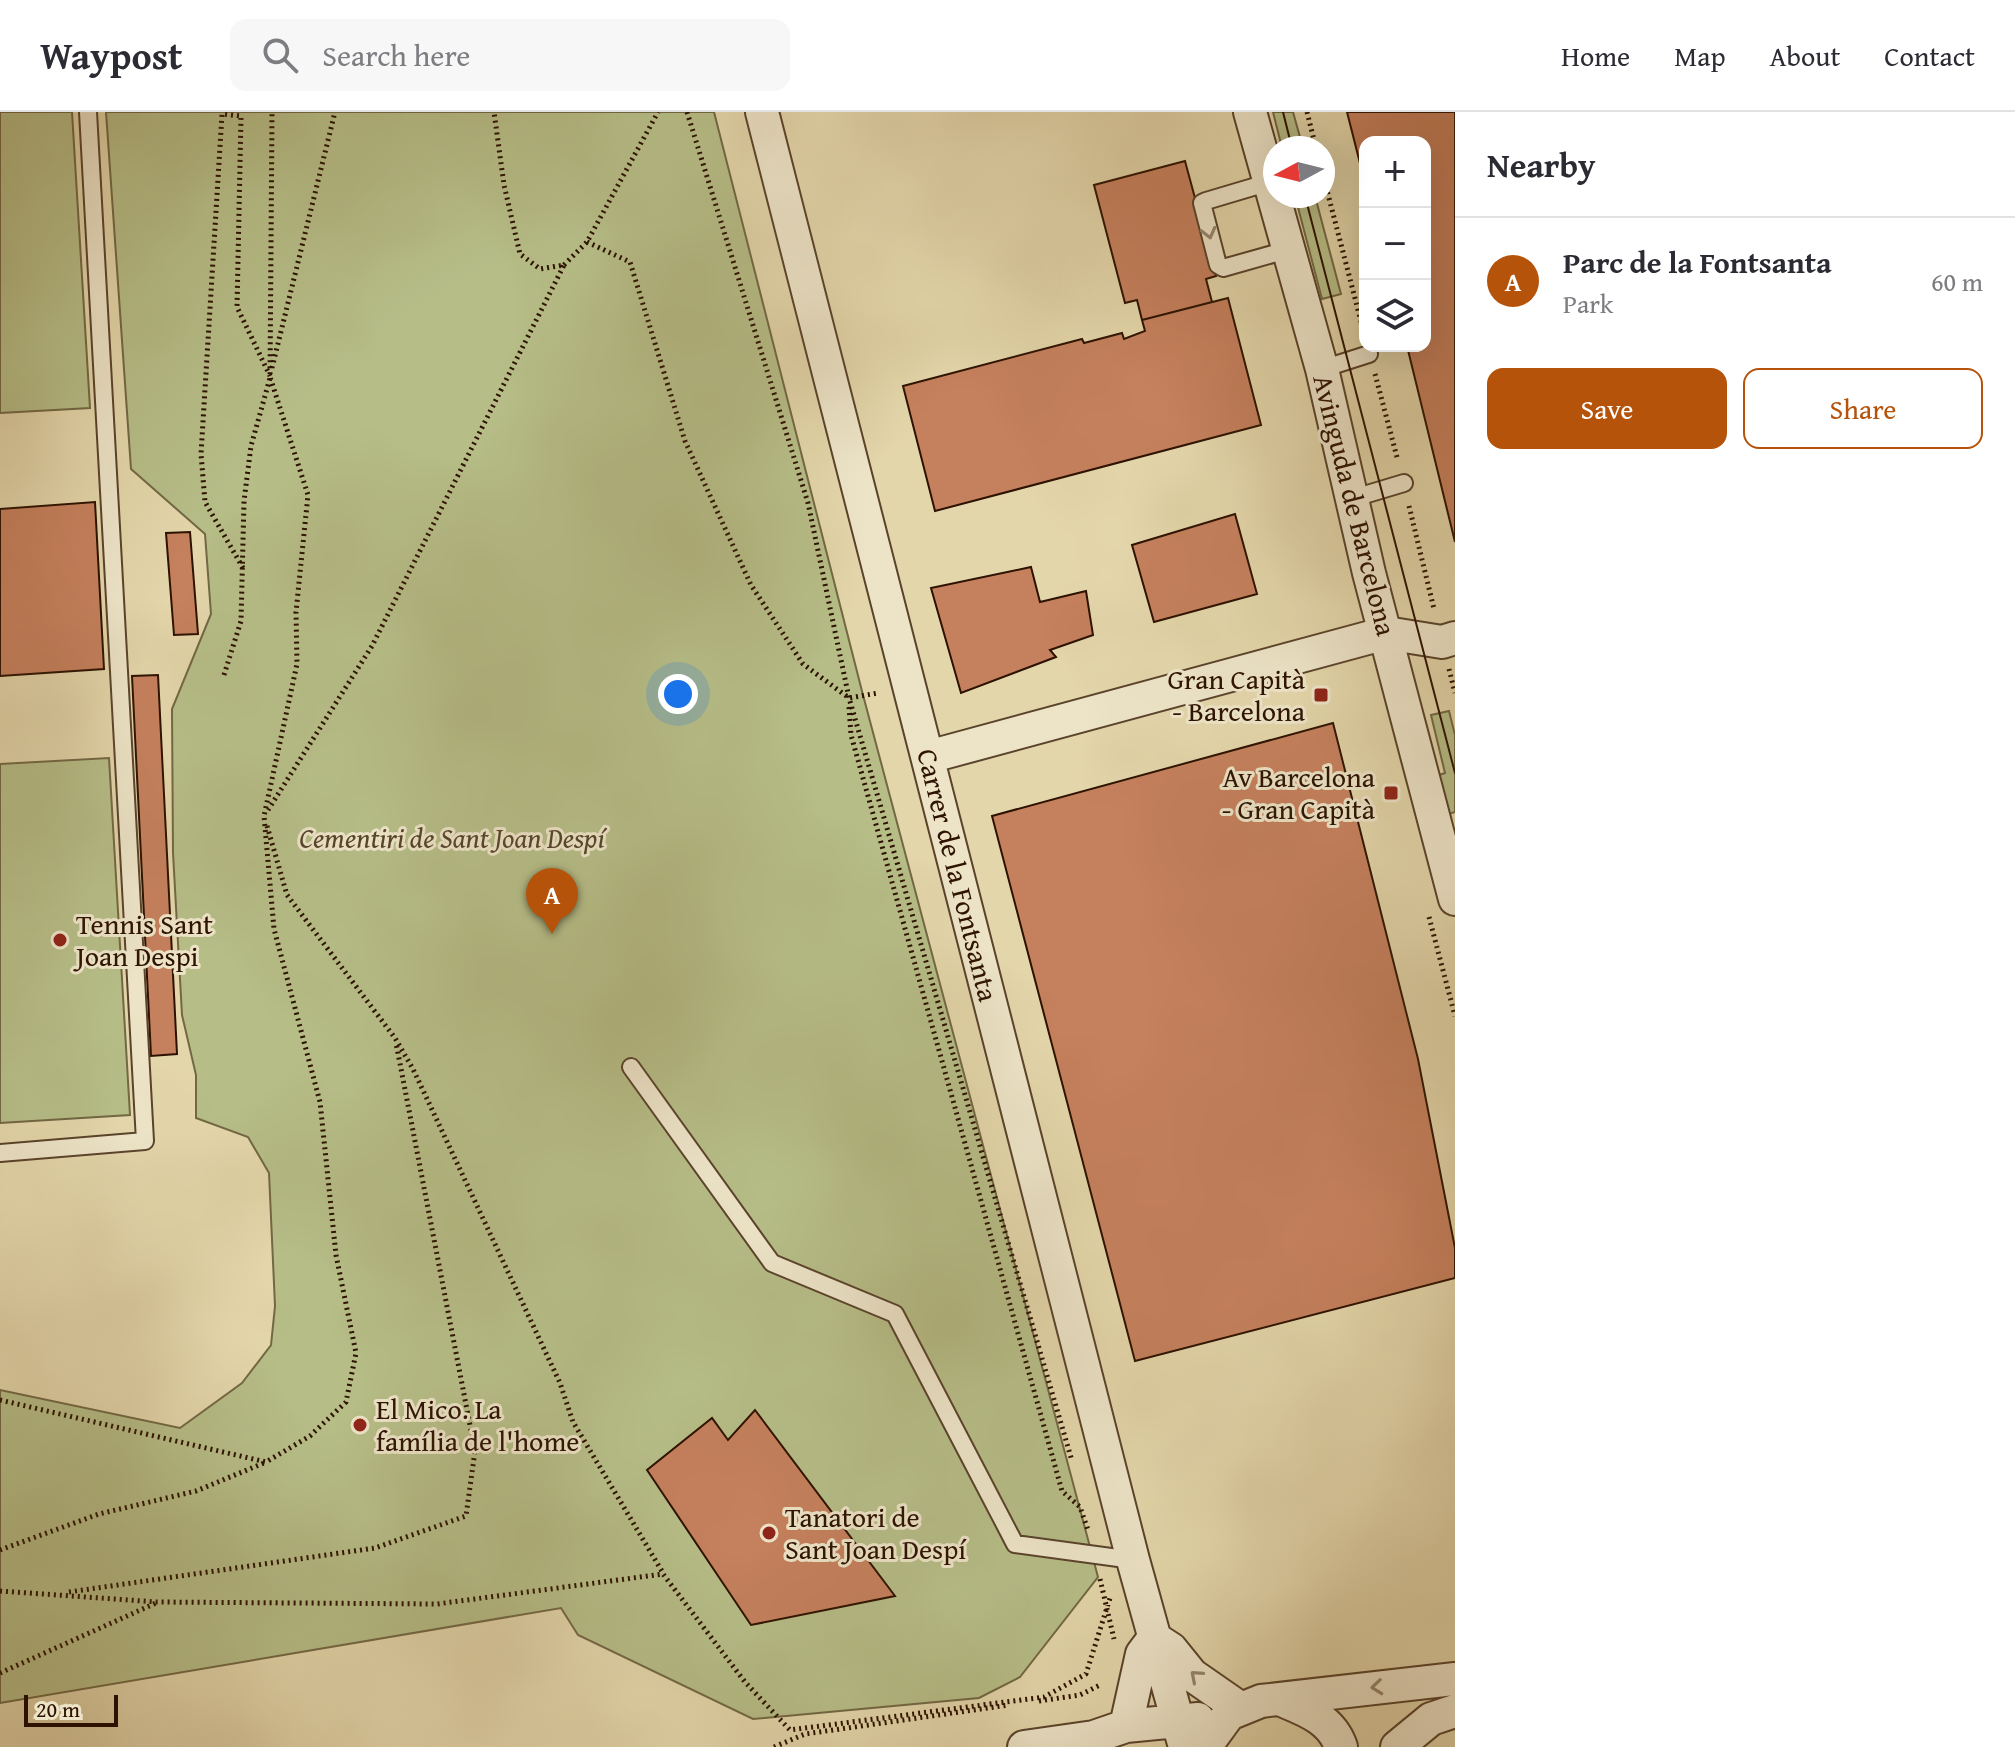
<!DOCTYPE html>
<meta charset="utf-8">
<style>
body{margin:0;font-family:"Gentium Book Plus",serif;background:#f7f7f7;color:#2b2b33}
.controls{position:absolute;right:24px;top:24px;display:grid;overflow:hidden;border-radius:16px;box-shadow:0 8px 32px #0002}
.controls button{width:72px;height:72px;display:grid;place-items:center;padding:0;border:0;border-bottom:2px solid #e1e1e2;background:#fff;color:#2b2b33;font:40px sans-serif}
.compass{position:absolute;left:1263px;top:24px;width:72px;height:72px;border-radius:50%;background:#fff;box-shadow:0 8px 32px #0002;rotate:263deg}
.scale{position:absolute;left:24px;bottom:20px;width:94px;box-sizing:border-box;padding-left:8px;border:4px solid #2d1201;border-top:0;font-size:22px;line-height:28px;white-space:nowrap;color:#2d1201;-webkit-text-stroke:6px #ede4c8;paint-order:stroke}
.you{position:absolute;left:678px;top:582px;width:28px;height:28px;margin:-20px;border:6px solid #fff;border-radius:50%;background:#1a73e8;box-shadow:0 0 0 12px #1a73e833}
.badge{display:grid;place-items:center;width:52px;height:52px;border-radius:50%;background:#b45309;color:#fff;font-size:26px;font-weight:700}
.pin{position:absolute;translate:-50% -66px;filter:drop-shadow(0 2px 4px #0008)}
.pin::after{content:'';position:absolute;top:42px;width:28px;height:24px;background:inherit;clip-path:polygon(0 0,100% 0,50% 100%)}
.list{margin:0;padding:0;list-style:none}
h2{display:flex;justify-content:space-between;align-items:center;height:104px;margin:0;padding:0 32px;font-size:34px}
h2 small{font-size:26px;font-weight:400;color:#7c7c81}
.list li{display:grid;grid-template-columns:52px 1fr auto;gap:24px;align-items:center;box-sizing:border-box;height:128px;padding:0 32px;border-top:2px solid #e1e1e2}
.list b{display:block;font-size:30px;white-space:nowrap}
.list p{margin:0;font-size:26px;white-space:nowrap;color:#7c7c81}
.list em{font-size:26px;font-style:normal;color:#7c7c81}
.actions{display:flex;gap:16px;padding:24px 32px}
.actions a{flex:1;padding:18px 0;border:2px solid #b45309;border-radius:16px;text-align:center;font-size:28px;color:#b45309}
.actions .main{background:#b45309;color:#fff}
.icon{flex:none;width:44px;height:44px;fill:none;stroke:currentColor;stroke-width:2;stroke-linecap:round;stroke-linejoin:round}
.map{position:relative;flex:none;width:1455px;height:1635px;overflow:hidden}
header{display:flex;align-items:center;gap:48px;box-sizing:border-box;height:112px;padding:0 40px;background:#fff;border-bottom:2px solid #e1e1e2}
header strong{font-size:38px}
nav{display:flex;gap:44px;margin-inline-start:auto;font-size:28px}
.search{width:560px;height:72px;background:#f7f7f7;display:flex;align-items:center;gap:20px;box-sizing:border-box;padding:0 28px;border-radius:16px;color:#7c7c81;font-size:30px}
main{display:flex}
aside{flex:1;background:#fff}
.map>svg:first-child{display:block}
.green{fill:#b6bd87;stroke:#726844;stroke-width:2}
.building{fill:#c5805d;stroke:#2d1201;stroke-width:2}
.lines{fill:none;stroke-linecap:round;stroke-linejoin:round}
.lane-casing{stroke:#5a432b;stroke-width:20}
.street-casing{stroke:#5a432b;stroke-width:36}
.path{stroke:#2d1201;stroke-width:5;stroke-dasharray:2 4;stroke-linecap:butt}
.lane{stroke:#ede4c8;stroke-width:16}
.street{stroke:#ede4c8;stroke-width:32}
.tram{stroke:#2d1201;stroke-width:2}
.oneway{stroke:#97866e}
.poi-dot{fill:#8f2418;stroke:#ede4c8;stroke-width:3}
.labels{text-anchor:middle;stroke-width:6;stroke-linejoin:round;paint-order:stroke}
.street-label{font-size:28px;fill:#2d1201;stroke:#ede4c8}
.poi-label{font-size:28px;fill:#2d1201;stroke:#ede4c8;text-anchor:start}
.park-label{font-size:28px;font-style:italic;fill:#564529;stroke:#ede4c8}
</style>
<header>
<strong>Waypost</strong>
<div class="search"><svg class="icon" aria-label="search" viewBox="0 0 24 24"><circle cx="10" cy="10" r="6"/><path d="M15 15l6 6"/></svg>Search here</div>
<nav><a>Home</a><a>Map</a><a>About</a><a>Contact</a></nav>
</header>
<main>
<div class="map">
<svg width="1455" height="1635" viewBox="0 0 1455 1635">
<rect width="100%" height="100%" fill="#e3d6aa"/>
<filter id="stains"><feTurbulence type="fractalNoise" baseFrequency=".0025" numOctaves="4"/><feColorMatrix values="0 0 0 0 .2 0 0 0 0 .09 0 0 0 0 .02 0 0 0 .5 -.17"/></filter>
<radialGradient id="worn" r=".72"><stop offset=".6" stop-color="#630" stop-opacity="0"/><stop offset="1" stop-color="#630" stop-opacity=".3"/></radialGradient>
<path class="green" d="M0 0H72L90 296 0 301Z
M106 0H714L863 583 1098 1465 1020 1565 979 1586 753 1607 578 1523 561 1496 0 1591V1278L180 1316 242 1271 271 1233 275 1194 269 1061 248 1025 196 1006V963L182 903 173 741 172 597 211 502 205 422 131 357Z
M1273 0H1293L1303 36H1282Z
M1295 84H1315L1341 182 1322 187Z
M1449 599 1455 623V700L1446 703 1436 664 1445 661 1431 603Z
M109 646 130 1003 0 1011V652Z"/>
<path class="building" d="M1347 0H1455V430L1407 234H1425V30H1365V71Z
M1185 49 1216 164 1206 167 1212 190 1142 208 1137 188 1125 191 1094 73Z
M1228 186 1261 313 935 399 903 274 1082 227 1084 231 1122 221 1124 227 1145 219 1142 208Z
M95 390 104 557 0 564V397Z
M1235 402 1257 482 1154 510 1132 433Z
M190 420 198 522 174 523 166 421Z
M1031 455 1040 490 1086 479 1093 523 1050 538 1056 545 961 581 931 476Z
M158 563 177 942 151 944 132 564Z
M1333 611 1418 947 1455 1136V1166L1135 1249 992 704Z
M755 1298 895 1484 751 1513 647 1358 712 1306 728 1328Z"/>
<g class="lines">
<defs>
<path id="lane" d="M1270 70 1206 89 1202 91 1218 153 1223 156 1287 138
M1322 257 1369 242
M1354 386 1404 371
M631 955 772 1151 895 1202 1015 1432 1133 1448
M0 1041 145 1029 88 0"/>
<path id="street" d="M762 0 1133 1448 1185 1635
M1250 0 1322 257 1369 461 1455 787
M928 645 1386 521 1442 530 1455 526
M1154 1526 1171 1537 1192 1563 1241 1597
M1284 1589C1308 1599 1332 1608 1341 1635
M1126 1614 1142 1542 1154 1526
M1024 1635 1094 1625 1126 1614 1198 1607
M1205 1635 1229 1602 1261 1589 1455 1567
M1397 1635 1431 1607 1455 1599"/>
</defs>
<use href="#lane" class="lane-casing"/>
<use href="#street" class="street-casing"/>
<path class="path" d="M687 0 808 391 849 586 1072 1349
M1307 0 1316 36
M1323 63 1364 221
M587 130 630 150 685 329 751 473 803 552 849 586 878 581
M564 153 587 130 658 0
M272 256 335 0
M1375 262 1398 349
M1409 394 1434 497
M243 456 205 390 201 342 222 2 241 4 237 195 270 264
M1449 557 1455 581
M224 563 241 509 244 389 251 334 270 266
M849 595 851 623 1062 1379 1080 1395 1088 1418
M268 698 372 534 564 153 540 157 520 142 504 73 494 0
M267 714 287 783 395 926 413 957 560 1271 573 1310 663 1461
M1429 805 1455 904
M0 1288 266 1350 310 1324 346 1290 356 1241 336 1143 320 990 274 817 264 704 297 552 296 500 308 383 270 265 272 0
M0 1438 99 1402 196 1379 264 1351
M1100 1467 1114 1527
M0 1479 157 1490 437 1492 663 1462 745 1570 790 1618 1044 1585 1086 1562 1110 1486
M69 1480 375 1436 466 1404 475 1339 396 931
M0 1561 156 1491
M1039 1589 1080 1583 1102 1572
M774 1635 805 1622 1009 1593"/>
<use href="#lane" class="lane"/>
<use href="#street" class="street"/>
<path class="tram" d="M1283 0 1292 36
M1305 84 1455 661"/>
</g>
<defs><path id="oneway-chevron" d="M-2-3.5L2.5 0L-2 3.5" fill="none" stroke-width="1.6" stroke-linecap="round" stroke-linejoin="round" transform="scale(2)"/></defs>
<g class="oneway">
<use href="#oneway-chevron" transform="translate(1209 121) rotate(76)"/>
<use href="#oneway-chevron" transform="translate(1196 1564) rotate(-139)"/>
<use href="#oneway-chevron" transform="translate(1377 1575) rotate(174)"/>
</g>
<g class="poi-dot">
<rect x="1313" y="575" width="16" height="16" rx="4"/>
<rect x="1383" y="673" width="16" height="16" rx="4"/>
<circle cx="60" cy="828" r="8"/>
<circle cx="360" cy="1313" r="8"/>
<circle cx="769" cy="1421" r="8"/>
</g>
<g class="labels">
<g class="street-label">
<text transform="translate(1355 393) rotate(76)" y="10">Avinguda de Barcelona</text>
<text transform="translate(958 763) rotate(76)" y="10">Carrer de la Fontsanta</text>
</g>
<g class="poi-label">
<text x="1305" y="577" text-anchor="end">Gran Capità<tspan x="1305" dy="32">- Barcelona</tspan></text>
<text x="1375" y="675" text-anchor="end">Av Barcelona<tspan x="1375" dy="32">- Gran Capità</tspan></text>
<text x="76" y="822">Tennis Sant<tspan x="76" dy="32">Joan Despi</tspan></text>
<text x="376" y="1307">El Mico. La<tspan x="376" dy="32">família de l'home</tspan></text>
<text x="785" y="1415">Tanatori de<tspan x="785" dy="32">Sant Joan Despí</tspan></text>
</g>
<g class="park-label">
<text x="452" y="736">Cementiri de Sant Joan Despí</text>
</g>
</g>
<rect width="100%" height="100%" filter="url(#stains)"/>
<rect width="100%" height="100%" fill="url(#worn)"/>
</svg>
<div class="controls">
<button>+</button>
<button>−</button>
<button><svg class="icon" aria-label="layers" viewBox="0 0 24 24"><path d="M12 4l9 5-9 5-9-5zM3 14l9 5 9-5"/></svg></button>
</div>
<svg class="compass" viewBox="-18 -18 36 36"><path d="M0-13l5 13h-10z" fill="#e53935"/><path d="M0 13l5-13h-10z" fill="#7c7c81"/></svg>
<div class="scale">20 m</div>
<div class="you"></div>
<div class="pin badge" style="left:552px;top:822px">A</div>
</div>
<aside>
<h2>Nearby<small></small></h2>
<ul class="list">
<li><span class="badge">A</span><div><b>Parc de la Fontsanta</b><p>Park</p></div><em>60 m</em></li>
</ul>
<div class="actions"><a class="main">Save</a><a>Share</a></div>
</aside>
</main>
